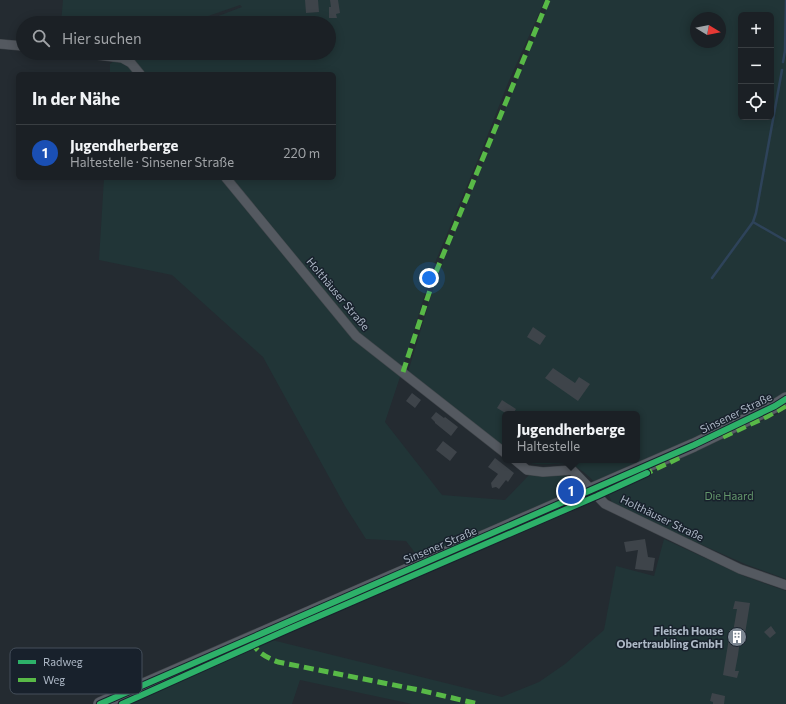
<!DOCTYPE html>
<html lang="de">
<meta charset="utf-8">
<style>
body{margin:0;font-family:Commissioner,sans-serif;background:#282d32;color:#f1f3f6}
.controls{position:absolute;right:12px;top:12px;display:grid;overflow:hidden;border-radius:6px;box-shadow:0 2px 10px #0003}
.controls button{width:36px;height:36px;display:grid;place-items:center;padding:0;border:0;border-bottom:1px solid #393e42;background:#1b2025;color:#f1f3f6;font:20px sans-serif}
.compass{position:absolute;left:690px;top:12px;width:36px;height:36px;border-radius:50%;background:#1b2025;box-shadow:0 2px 10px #0003;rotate:100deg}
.you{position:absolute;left:429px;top:278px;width:14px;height:14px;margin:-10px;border:3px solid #fff;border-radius:50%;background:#1a73e8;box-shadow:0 0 0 6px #1a73e833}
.badge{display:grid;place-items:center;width:26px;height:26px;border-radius:50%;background:#ea580c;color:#fff;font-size:13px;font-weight:700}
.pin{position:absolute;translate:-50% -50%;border:2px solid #fff;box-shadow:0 1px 4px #0006}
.popup{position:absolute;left:502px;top:411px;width:138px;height:52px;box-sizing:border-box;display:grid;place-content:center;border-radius:6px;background:#1b2025;filter:drop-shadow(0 1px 3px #0005);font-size:13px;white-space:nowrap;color:#a0a3a7}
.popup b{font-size:15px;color:#f1f3f6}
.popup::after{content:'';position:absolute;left:50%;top:100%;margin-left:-8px;border:8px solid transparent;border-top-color:#1b2025}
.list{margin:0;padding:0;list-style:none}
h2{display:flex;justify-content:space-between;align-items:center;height:52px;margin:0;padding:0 16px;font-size:17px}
h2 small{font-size:13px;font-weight:400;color:#a0a3a7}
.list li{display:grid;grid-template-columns:26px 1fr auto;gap:12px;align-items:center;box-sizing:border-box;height:56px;padding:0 16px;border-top:1px solid #393e42}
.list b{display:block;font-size:15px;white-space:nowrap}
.list p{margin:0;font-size:13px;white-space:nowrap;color:#a0a3a7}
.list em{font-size:13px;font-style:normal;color:#a0a3a7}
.icon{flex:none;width:22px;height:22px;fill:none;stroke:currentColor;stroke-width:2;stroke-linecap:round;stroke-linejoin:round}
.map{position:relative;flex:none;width:786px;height:704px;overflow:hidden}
.search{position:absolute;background:#1b2025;box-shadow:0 2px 10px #0003;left:16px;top:16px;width:320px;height:44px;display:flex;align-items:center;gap:10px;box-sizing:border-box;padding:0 14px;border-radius:22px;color:#a0a3a7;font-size:15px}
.panel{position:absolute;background:#1b2025;box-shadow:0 2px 10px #0003;left:16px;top:72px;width:320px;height:108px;border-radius:6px}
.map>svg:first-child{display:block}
.green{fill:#213537;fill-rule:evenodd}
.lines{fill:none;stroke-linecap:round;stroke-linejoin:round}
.stream{stroke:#2e435a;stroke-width:2.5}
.building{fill:#3e444a}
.street-casing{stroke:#42474c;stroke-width:10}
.secondary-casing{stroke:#42474c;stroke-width:14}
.street{stroke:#545960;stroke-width:9}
.secondary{stroke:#585d65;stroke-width:13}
.quiet{stroke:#58b947;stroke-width:5;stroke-dasharray:10 5;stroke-linecap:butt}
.cycleway-casing{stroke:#18212c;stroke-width:8}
.cycleway{stroke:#2db169;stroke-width:6}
.labels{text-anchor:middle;stroke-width:3;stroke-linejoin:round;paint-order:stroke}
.street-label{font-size:11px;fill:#acb7c5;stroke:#18212c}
.park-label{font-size:11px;fill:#63966b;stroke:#18212c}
.poi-label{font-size:11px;font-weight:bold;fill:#acb7c5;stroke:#18212c;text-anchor:end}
.key{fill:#18212c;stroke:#444e5a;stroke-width:1}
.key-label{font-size:11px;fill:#acb7c5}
</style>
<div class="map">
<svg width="786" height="704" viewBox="0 0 786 704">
<rect width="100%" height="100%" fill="#242b31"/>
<path class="green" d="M63 0H545L508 83 481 152 432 270 400 377 385 422 442 495 505 500 529 475 546 476 566 475 569 495 419 558 406 541 366 539 345 506 263 357 172 275 99 260 104 178H334V74H110V64L125 53H329V23H200L242 7 240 5 188 23H61Z
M550 0H786V392L770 402 597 484C589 477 581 468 571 465 556 460 538 469 524 460H637V414H505V447L486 434 408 372 438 273ZM741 15H771V117H741ZM696 18H720V42H696Z
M786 409V579L745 564 619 508 612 503 608 493 731 433 774 416Z
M664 539 744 576 786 591V704H412L300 680 292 704H111L264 638 502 697 539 682 565 664 604 630 616 566 654 576Z"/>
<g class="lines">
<path class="stream" d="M783 62 785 51 786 0
M753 222 786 241
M712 278 753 222 756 213 782 70"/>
</g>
<path class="building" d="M305 0H318L319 12 306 13Z
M330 0H338L340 13 336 14 337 18H329V7H331Z
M533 327 546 336 540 345 527 337Z
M553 368 575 383 579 377 590 384 578 401 545 378Z
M412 393 421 400 415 408 406 401Z
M502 400 516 409 513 414H507L497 408Z
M436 412 444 418 445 417 458 427 451 436 435 423V422L431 418Z
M443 441 457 452 450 461 436 450Z
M495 458 514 473 508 482 506 480 499 489 496 487 492 488 491 483 498 474 488 467Z
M645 539 648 557 655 558 653 571 635 569 638 550 626 552 624 542Z
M735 601 750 603 744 640H740L738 655 735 671H739L737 678 723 675 730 632H733L737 609H733Z
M771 626 776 633 770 638 764 632Z
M712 693 725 696 724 704H713V702L710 701Z"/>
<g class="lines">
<defs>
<path id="street" d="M0 44 23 46
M81 53 122 58 131 63 140 74
M226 178 356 336 505 453
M515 460 527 470 543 472 572 470 605 504 740 569 786 585"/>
<path id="secondary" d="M100 704 591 490 694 445 775 406 786 399"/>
</defs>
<use href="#street" class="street-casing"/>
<use href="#secondary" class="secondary-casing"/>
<use href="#street" class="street"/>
<use href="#secondary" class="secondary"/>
<path class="quiet" d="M403 372 436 272 548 0
M723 437 766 417 786 406
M643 475 683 456
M252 642C257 653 268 658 278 662L419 690 478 704"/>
<defs>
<path id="cycleway" d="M100 704 591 490 694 445 775 406 786 399
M122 704 287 630 597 496 647 473"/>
</defs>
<use href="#cycleway" class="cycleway-casing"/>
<use href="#cycleway" class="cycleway"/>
</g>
<defs>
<symbol id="building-disc" viewBox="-11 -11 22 22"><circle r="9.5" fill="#7c8691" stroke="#18212c"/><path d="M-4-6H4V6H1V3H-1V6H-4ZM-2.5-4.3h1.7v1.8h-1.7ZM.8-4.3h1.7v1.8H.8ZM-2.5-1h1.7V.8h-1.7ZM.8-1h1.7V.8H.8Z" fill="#fff"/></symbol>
</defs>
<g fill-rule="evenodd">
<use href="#building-disc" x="726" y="626" width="22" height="22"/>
</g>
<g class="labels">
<g class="street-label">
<text transform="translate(338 294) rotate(50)" y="4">Holthäuser Straße</text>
<text transform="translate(736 413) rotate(-26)" y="4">Sinsener Straße</text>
<text transform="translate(662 518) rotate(26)" y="4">Holthäuser Straße</text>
<text transform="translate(440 545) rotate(-23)" y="4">Sinsener Straße</text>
</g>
<g class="park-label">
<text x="729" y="500">Die Haard</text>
</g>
<g class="poi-label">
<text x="723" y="635">Fleisch House<tspan x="723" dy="13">Obertraubling GmbH</tspan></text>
</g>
</g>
<rect x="10" y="648" width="132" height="46" rx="6" class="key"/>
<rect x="18" y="660" width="18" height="4" fill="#2db169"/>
<rect x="18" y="678" width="18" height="4" fill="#58b947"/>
<g class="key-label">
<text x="43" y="666">Radweg</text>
<text x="43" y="684">Weg</text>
</g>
</svg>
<div class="controls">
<button>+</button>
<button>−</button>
<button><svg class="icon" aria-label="locate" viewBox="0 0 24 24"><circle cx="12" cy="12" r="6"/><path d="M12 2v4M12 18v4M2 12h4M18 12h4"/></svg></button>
</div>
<svg class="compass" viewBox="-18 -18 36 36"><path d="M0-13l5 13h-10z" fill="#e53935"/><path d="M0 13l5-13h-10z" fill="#a0a3a7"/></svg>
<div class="you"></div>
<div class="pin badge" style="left:571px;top:491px;background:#1a4fb4">1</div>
<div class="popup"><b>Jugendherberge</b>Haltestelle</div>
<div class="search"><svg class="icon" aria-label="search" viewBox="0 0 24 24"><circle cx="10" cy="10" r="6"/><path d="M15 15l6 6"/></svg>Hier suchen</div>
<section class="panel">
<h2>In der Nähe<small></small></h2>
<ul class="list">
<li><span class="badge" style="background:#1a4fb4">1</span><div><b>Jugendherberge</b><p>Haltestelle · Sinsener Straße</p></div><em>220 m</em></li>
</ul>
</section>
</div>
